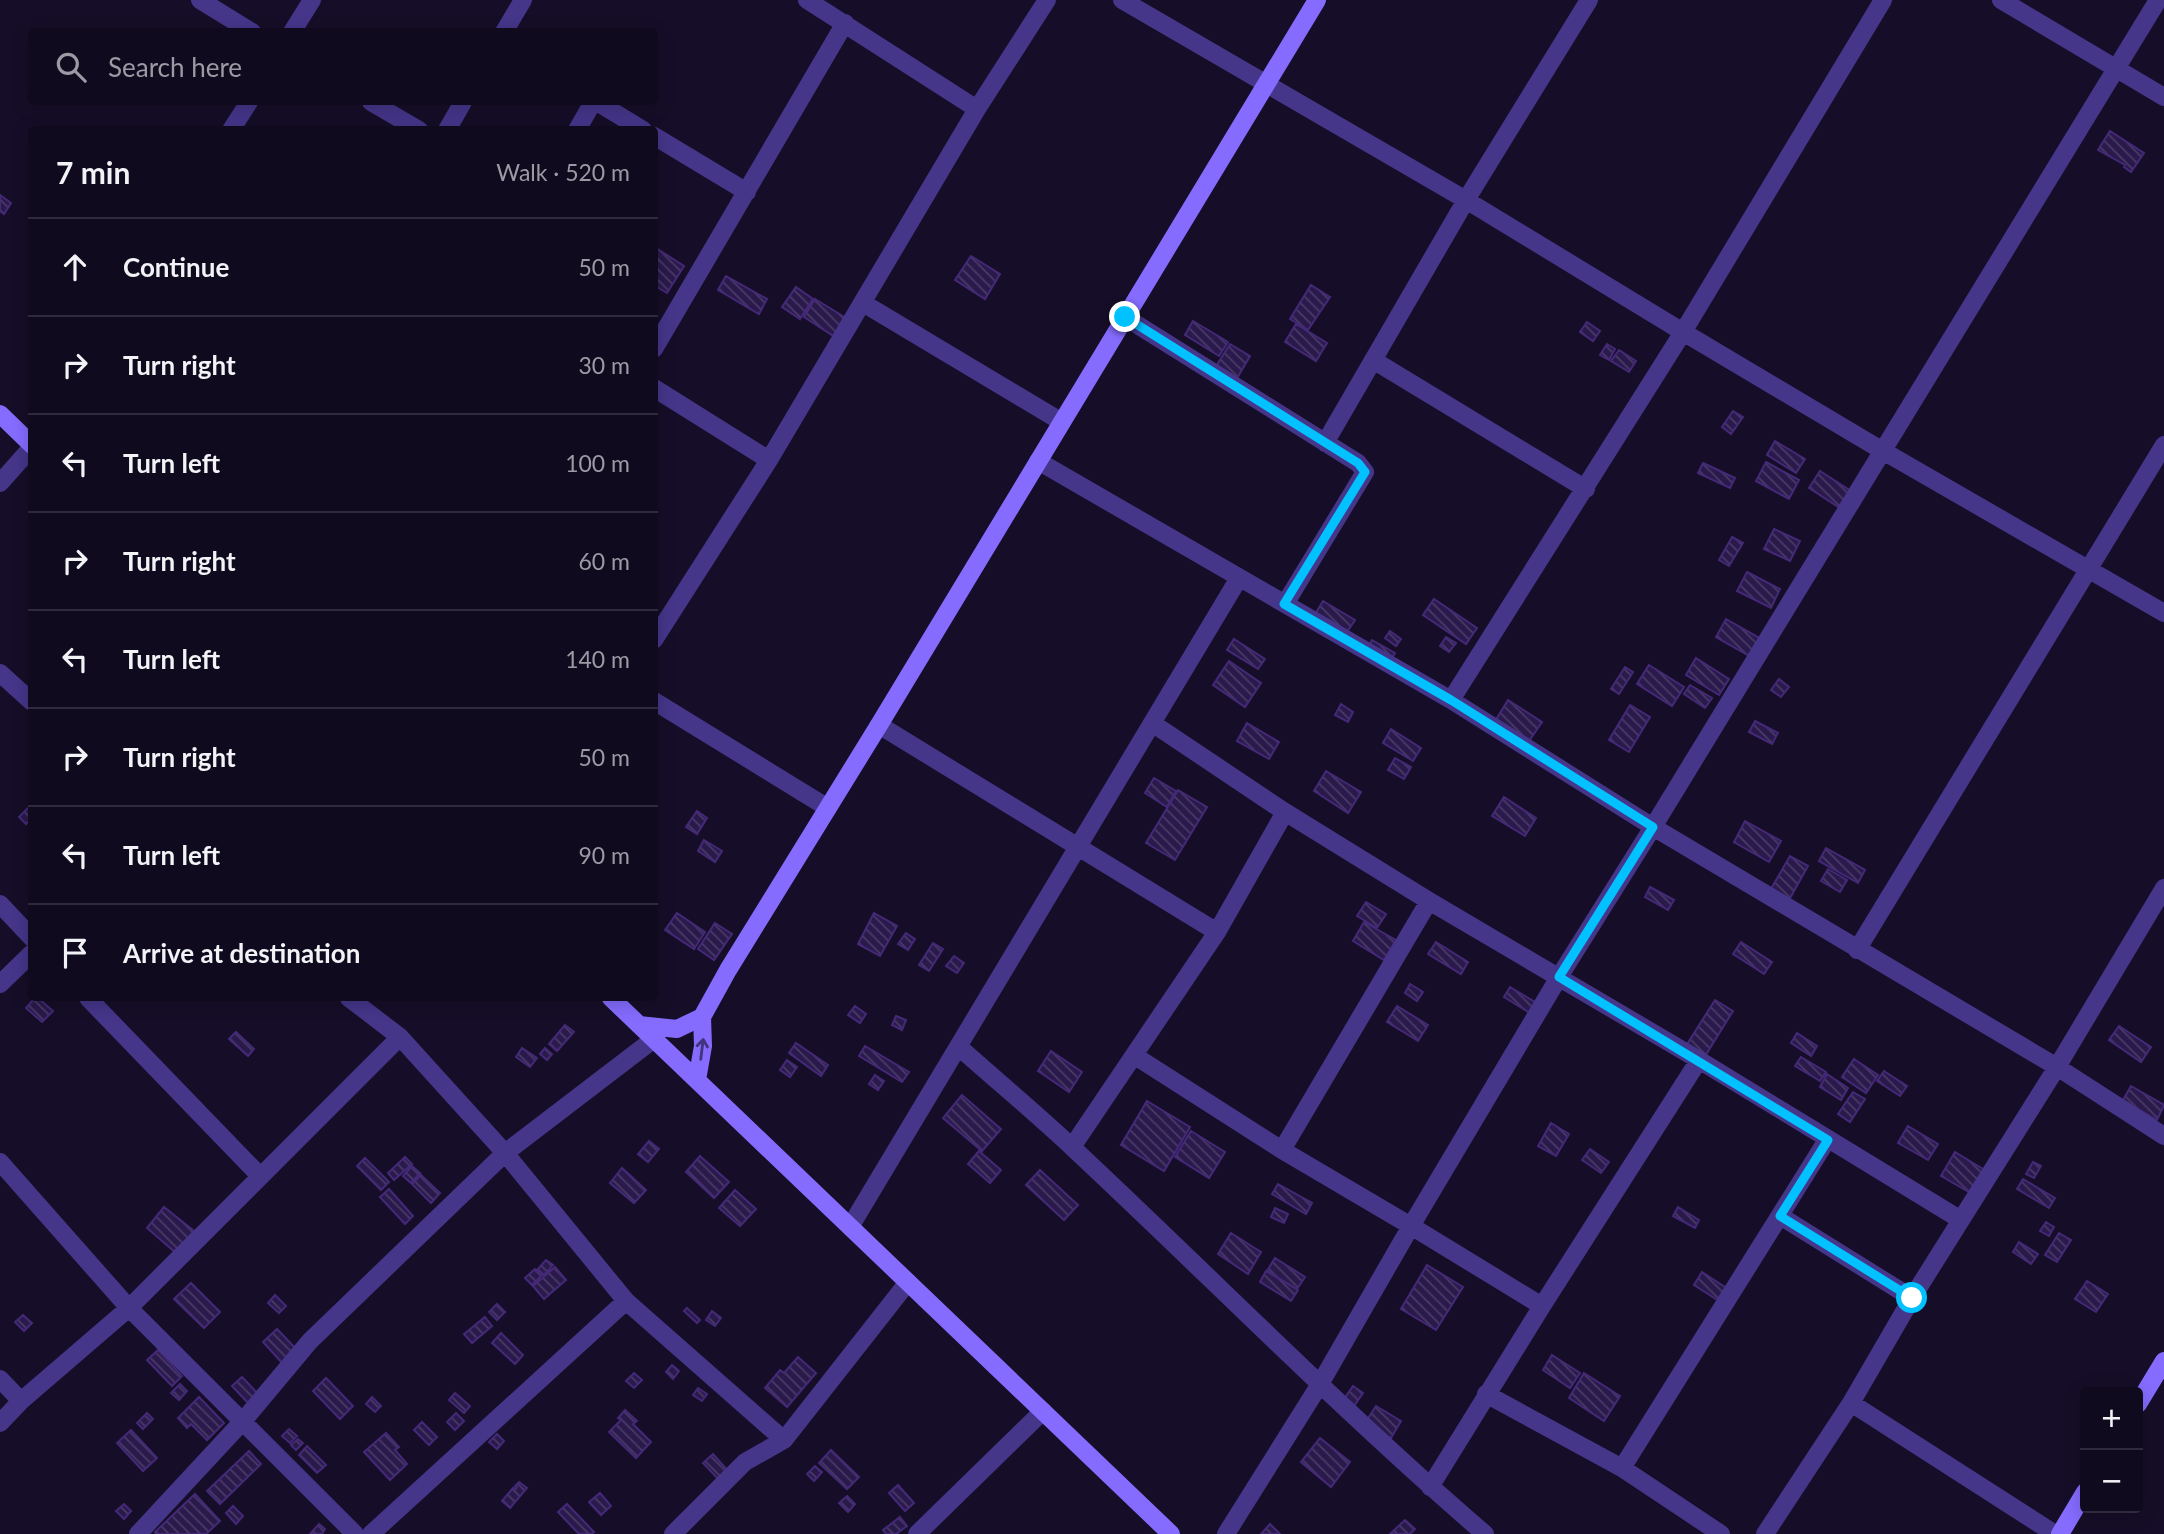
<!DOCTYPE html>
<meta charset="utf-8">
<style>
body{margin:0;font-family:Lato,sans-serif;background:#1e182b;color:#f1f3f6}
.controls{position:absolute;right:21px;bottom:21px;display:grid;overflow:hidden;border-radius:7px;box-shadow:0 4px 18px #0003}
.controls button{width:63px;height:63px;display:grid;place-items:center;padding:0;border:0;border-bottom:2px solid #302b3c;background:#100a1e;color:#f1f3f6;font:35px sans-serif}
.stop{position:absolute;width:21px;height:21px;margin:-16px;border:5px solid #01c1ff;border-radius:50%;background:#fff}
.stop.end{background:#01c1ff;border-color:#fff;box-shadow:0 2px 7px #0008}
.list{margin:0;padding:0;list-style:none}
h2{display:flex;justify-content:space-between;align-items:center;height:91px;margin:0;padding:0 28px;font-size:30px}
h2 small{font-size:23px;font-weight:400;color:#9c9aa4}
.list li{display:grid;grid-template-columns:46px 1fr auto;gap:21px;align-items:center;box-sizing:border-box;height:98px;padding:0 28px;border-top:2px solid #302b3c}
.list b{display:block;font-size:26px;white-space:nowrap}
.list em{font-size:23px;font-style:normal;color:#9c9aa4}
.icon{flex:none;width:38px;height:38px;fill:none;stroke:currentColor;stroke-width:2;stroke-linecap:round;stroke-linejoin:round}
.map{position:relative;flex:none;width:2164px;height:1534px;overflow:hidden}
.search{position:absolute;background:#100a1e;box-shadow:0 4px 18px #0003;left:28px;top:28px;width:630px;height:77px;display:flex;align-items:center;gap:18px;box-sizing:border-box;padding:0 24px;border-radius:7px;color:#9c9aa4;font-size:26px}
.panel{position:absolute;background:#100a1e;box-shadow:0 4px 18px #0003;left:28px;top:126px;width:630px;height:875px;border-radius:7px}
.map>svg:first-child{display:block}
.building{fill:url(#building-back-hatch);stroke:#442978;stroke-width:2}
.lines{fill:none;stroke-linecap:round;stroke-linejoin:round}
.street{stroke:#45368a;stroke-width:18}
.secondary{stroke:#856cff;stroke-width:18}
.oneway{stroke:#42347e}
.route{stroke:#01c1ff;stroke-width:9}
</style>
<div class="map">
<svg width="2164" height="1534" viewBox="0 0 2164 1534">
<defs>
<pattern id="building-back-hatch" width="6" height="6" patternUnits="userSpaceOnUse" patternTransform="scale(1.75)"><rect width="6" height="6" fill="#2a194b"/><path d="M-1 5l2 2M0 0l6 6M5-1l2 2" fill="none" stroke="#493a66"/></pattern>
</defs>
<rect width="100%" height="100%" fill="#160e28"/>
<path class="building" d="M2110 131 2144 153 2131 172 2124 167 2125 165 2098 150Z
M0 195 11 203 4 214 0 211Z
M656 248 684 266 667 293 654 285Z
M971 256 1000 274 985 299 955 280Z
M726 276 767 299 759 314 718 290Z
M1311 285 1330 297 1308 330 1290 319Z
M796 287 813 299 800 319 782 307Z
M815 299 846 318 835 337 804 317Z
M1193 321 1228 342 1219 356 1185 335Z
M1587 322 1600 331 1593 341 1580 332Z
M1296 324 1327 343 1316 361 1285 342Z
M1230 344 1250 356 1236 380 1215 368Z
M1607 344 1615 349 1609 360 1600 355Z
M1619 350 1636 361 1629 372 1611 361Z
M1733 411 1743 417 1731 434 1722 427Z
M1775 441 1805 459 1796 473 1767 455Z
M1766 462 1799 480 1789 499 1756 481Z
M1703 463 1735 478 1730 488 1698 473Z
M1820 471 1851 491 1840 508 1809 488Z
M1774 529 1800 541 1790 561 1764 549Z
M1732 537 1743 543 1729 566 1719 560Z
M1747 572 1780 589 1771 608 1737 591Z
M1434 599 1477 628 1466 644 1423 615Z
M1323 601 1355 620 1345 635 1314 616Z
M1726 619 1761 639 1751 657 1716 637Z
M1390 631 1401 639 1396 646 1385 638Z
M1446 637 1456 643 1449 652 1440 646Z
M1234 639 1265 659 1258 669 1227 650Z
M1372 640 1395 653 1390 661 1367 648Z
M1696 658 1729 679 1719 695 1686 675Z
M1229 661 1261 683 1245 707 1213 685Z
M1649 665 1684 687 1672 706 1637 684Z
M1625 667 1633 672 1619 694 1611 689Z
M1779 679 1789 687 1781 697 1771 690Z
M1690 685 1712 698 1705 708 1684 694Z
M1508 700 1542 722 1527 744 1494 723Z
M1341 704 1353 712 1348 722 1335 715Z
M1630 705 1650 717 1629 752 1609 740Z
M1755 721 1778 733 1772 744 1749 732Z
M1247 723 1279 742 1269 759 1237 741Z
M1391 729 1421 748 1413 761 1383 743Z
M1395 758 1411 767 1404 779 1388 770Z
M1326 771 1361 792 1348 813 1314 791Z
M1154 778 1176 791 1167 807 1145 793Z
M1178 790 1207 807 1175 860 1146 843Z
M1504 797 1536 818 1525 836 1492 816Z
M29 807 32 809V818L26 824 19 817Z
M697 811 707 818 697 834 686 827Z
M1745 821 1781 841 1769 862 1734 842Z
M704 840 722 851 715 862 698 851Z
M1826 848 1865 870 1858 883 1819 861Z
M1790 856 1808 866 1789 900 1771 889Z
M1828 869 1847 880 1840 892 1821 881Z
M1650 887 1674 900 1668 910 1645 897Z
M1366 902 1386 914 1377 928 1357 916Z
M677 913 705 932 694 949 665 930Z
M874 913 897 926 880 956 858 944Z
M1364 922 1396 940 1384 960 1353 941Z
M715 923 732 934 714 960 698 949Z
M906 933 915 939 908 950 898 944Z
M1436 942 1468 962 1461 974 1428 954Z
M1741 942 1772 962 1764 974 1733 954Z
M933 943 943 949 929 971 919 965Z
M954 956 964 963 957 973 946 966Z
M1410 984 1423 992 1417 1001 1405 993Z
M1510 987 1540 1005 1533 1015 1504 997Z
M35 998H38L53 1011 42 1022 26 1008Z
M1715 1000 1733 1011 1702 1061 1684 1049Z
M855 1006 866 1014 860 1023 848 1015Z
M1397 1006 1428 1025 1418 1041 1387 1022Z
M896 1016 906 1020 902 1030 892 1025Z
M565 1025 574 1032 557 1051 549 1044Z
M2119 1026 2151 1047 2141 1062 2109 1040Z
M236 1032 254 1049 248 1056 229 1039Z
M1797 1033 1817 1046 1811 1056 1791 1043Z
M796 1043 828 1065 821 1076 789 1053Z
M865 1046 909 1072 902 1082 859 1056Z
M522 1048 537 1058 530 1067 516 1057Z
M545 1048 552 1054 547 1060 540 1054Z
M1051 1051 1082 1072 1069 1092 1038 1071Z
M1801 1057 1826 1072 1820 1081 1795 1066Z
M1854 1059 1878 1075 1866 1093 1842 1077Z
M787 1060 797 1067 790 1077 780 1070Z
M1884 1071 1907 1086 1900 1096 1877 1081Z
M1827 1074 1848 1088 1841 1100 1820 1087Z
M875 1075 884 1081 878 1090 869 1084Z
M2131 1086 2164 1105 2157 1120 2123 1100Z
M1853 1092 1865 1099 1850 1122 1838 1114Z
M962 1095 1001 1129 982 1151 943 1118Z
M1147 1101 1190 1127 1164 1171 1121 1145Z
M1551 1123 1569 1134 1556 1156 1538 1146Z
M1908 1126 1938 1144 1928 1160 1898 1143Z
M1191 1131 1225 1152 1209 1178 1175 1157Z
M649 1141 659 1149 648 1162 638 1154Z
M1590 1149 1609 1162 1601 1173 1582 1160Z
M979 1151 1001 1170 990 1183 968 1164Z
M1955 1152 1988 1172 1974 1195 1941 1176Z
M700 1156 729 1182 714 1198 686 1172Z
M405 1157 412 1164 394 1180 388 1173Z
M365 1158 389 1182 381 1190 357 1166Z
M2033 1162 2041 1166 2034 1178 2026 1174Z
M412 1166 420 1173 411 1183 403 1176Z
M622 1168 646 1190 634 1203 610 1183Z
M1040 1170 1078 1205 1064 1220 1026 1185Z
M421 1175 440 1193 431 1203 412 1184Z
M2023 1179 2055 1198 2049 1208 2017 1189Z
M1278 1184 1312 1203 1306 1214 1272 1194Z
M389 1189 413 1216 405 1224 380 1197Z
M735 1190 756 1209 740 1226 719 1208Z
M164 1207 194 1231 176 1253 147 1228Z
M1678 1207 1699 1220 1695 1228 1673 1216Z
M1275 1208 1288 1214 1284 1223 1271 1217Z
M2046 1222 2054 1227 2049 1236 2040 1231Z
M1231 1233 1261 1252 1248 1274 1218 1254Z
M2059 1233 2071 1240 2057 1262 2045 1255Z
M2019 1242 2038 1254 2031 1264 2013 1252Z
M1275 1258 1305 1277 1297 1289 1267 1271Z
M546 1260 553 1265 544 1275 538 1269Z
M1427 1265 1463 1287 1436 1330 1401 1309Z
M555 1267 566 1280 544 1299 533 1286Z
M535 1269 542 1275 532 1285 525 1278Z
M1266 1271 1298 1290 1291 1301 1260 1282Z
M1702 1272 1731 1291 1722 1303 1694 1285Z
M2087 1281 2108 1294 2096 1312 2075 1299Z
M191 1283 220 1312 204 1328 174 1299Z
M275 1295 286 1306 279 1313 268 1303Z
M497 1304 505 1312 497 1320 489 1312Z
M687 1308 700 1320 697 1323 684 1311Z
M712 1311 721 1318 715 1326 706 1320Z
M23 1315 32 1323 24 1331 15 1322Z
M485 1317 492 1326 472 1343 464 1334Z
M277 1329 298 1351 284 1365 263 1342Z
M501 1333 523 1355 515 1364 492 1343Z
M158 1350 182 1376 172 1386 147 1360Z
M1552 1355 1580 1373 1570 1388 1543 1370Z
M798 1357 816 1373 787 1407 765 1388 780 1370 784 1373Z
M672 1365 679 1371 673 1379 666 1372Z
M634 1373 642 1380 634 1388 626 1381Z
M1584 1373 1620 1396 1604 1421 1569 1398Z
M242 1377 259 1395 249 1404 232 1386Z
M326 1378 353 1406 340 1419 313 1391Z
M180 1384 187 1391 179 1400 171 1393Z
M1353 1386 1363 1393 1354 1406 1344 1399Z
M698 1388 707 1394 702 1401 693 1395Z
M455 1393 470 1406 464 1413 449 1400Z
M199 1397 224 1423 207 1440 191 1424 187 1428 178 1418Z
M372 1397 381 1406 375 1412 366 1404Z
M1376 1406 1401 1421 1391 1438 1365 1423Z
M625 1410 637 1421 633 1424 651 1442 636 1458 609 1432 621 1420 618 1418Z
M147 1413 153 1419 143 1429 137 1423Z
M456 1413 464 1421 455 1430 447 1422Z
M422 1422 437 1437 429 1445 414 1430Z
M289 1429 297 1436 290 1443 282 1436Z
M131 1430 157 1458 143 1471 117 1443Z
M386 1433 399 1447 395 1450 407 1464 390 1480 364 1452Z
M497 1434 504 1441 497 1449 489 1442Z
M1320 1438 1350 1462 1331 1487 1301 1462Z
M298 1439 303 1443 296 1450 291 1445Z
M307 1446 326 1465 317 1473 299 1455Z
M831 1450 859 1477 847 1489 819 1463Z
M249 1451 261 1464 220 1504 207 1491Z
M713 1454 729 1472 719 1480 703 1463Z
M815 1466 822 1472 814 1481 807 1474Z
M519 1482 527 1488 510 1508 502 1501 513 1488 516 1489 517 1487 515 1486Z
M898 1485 914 1503 905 1511 889 1493Z
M600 1493 611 1506 601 1515 589 1502Z
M195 1494 220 1521 206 1534H156L155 1532Z
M847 1496 855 1504 848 1512 839 1503Z
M124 1504 131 1511 124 1519 116 1511Z
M567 1504 594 1532 591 1534H579L558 1512Z
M233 1506 243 1516 236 1524 226 1513Z
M900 1517 907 1526 896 1534H886L883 1530Z
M1405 1520 1415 1529 1410 1534H1390Z
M319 1524 325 1529 322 1534H310Z
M1270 1524 1280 1534H1261Z"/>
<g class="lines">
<path class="street" d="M200 0 252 32
M807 0 977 109
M1122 0 1466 200 1683 332 1883 451 2164 613
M2001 0 2164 97
M292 32 312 0
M504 32 523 0
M371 102 419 130
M597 102 643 130
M231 130 249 102
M447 130 463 102
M577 130 593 102
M654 136 747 192
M863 303 1062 422
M1125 317 1358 463 1365 472 1285 604
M654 349 845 23
M1373 360 1586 489
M654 388 769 460
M1325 443 1466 200 1589 0
M1038 461 1451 700 1653 827 2057 1067 2164 1136
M0 483 32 447
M654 640 769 460 977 109 1047 0
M0 673 32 702
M1451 700 1683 332 1883 0
M654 701 828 808
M1152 723 1285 812 1429 901 1699 1060 1961 1220
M879 725 1217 932
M0 904 32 938
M1857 950 2164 445
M0 984 32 953
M88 998 260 1176
M349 998 400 1037 505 1153 626 1301 784 1440
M959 1047C997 1081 1037 1114 1074 1149 1211 1277 1343 1412 1485 1534
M1135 1056 1282 1150 1411 1226 1542 1306
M1072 1147 1217 932 1285 812
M1282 1150 1429 901
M0 1162 129 1308 355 1534
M1780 1216 1912 1298
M850 1227 1239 578
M0 1379 21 1401
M1486 1394 1622 1468 1721 1534
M1851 1403 2055 1534
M0 1423 21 1401 129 1308 400 1037
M1622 1468 1827 1140
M1430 1487 1542 1306 1699 1060
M138 1534 243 1421 310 1341 505 1153 654 1039
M371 1534 626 1301
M673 1534 745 1462 784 1440 908 1282
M917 1534 1043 1411
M1226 1534 1320 1384 1411 1226 1559 977 1653 827 2158 0
M1765 1534 1851 1403 1912 1298 2057 1067 2164 888"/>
<path class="secondary" d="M0 414 32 445
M611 998 1171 1534
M639 1025 677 1029 702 1017
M697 1080 703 1046 702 1017 728 970 879 725 1317 0
M2138 1404 2164 1361
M2060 1534 2085 1492"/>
</g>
<defs><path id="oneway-shaft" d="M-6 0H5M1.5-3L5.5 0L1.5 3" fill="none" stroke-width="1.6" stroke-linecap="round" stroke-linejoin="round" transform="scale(1.75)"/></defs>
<use class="oneway" href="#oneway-shaft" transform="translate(702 1049) rotate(-83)"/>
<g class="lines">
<path class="route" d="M1125 317 1358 463 1365 472 1284 604 1451 700 1653 827 1559 977 1828 1140 1780 1216 1912 1298"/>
</g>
</svg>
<div class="controls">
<button>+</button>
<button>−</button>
</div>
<div class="stop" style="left:1912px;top:1298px"></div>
<div class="stop end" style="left:1125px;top:317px"></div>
<div class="search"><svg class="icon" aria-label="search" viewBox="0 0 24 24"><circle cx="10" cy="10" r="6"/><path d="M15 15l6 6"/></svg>Search here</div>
<section class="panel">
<h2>7 min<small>Walk · 520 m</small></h2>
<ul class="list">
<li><svg class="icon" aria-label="ahead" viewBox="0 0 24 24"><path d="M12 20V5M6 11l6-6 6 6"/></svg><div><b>Continue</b></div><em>50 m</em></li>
<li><svg class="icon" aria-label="right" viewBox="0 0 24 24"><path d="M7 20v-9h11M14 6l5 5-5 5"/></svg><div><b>Turn right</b></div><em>30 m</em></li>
<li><svg class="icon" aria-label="left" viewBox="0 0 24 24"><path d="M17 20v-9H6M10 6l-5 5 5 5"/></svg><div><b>Turn left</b></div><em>100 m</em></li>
<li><svg class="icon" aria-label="right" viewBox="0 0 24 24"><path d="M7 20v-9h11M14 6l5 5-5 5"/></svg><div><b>Turn right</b></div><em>60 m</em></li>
<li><svg class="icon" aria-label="left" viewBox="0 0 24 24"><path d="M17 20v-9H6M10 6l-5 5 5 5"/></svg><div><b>Turn left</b></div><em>140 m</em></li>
<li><svg class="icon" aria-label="right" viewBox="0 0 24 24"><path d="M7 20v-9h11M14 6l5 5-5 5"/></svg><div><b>Turn right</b></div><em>50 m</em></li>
<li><svg class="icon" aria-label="left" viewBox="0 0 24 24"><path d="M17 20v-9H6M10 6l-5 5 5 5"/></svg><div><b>Turn left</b></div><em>90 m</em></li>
<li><svg class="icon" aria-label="arrive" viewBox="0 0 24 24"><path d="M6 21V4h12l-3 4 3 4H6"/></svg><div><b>Arrive at destination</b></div></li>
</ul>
</section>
</div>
